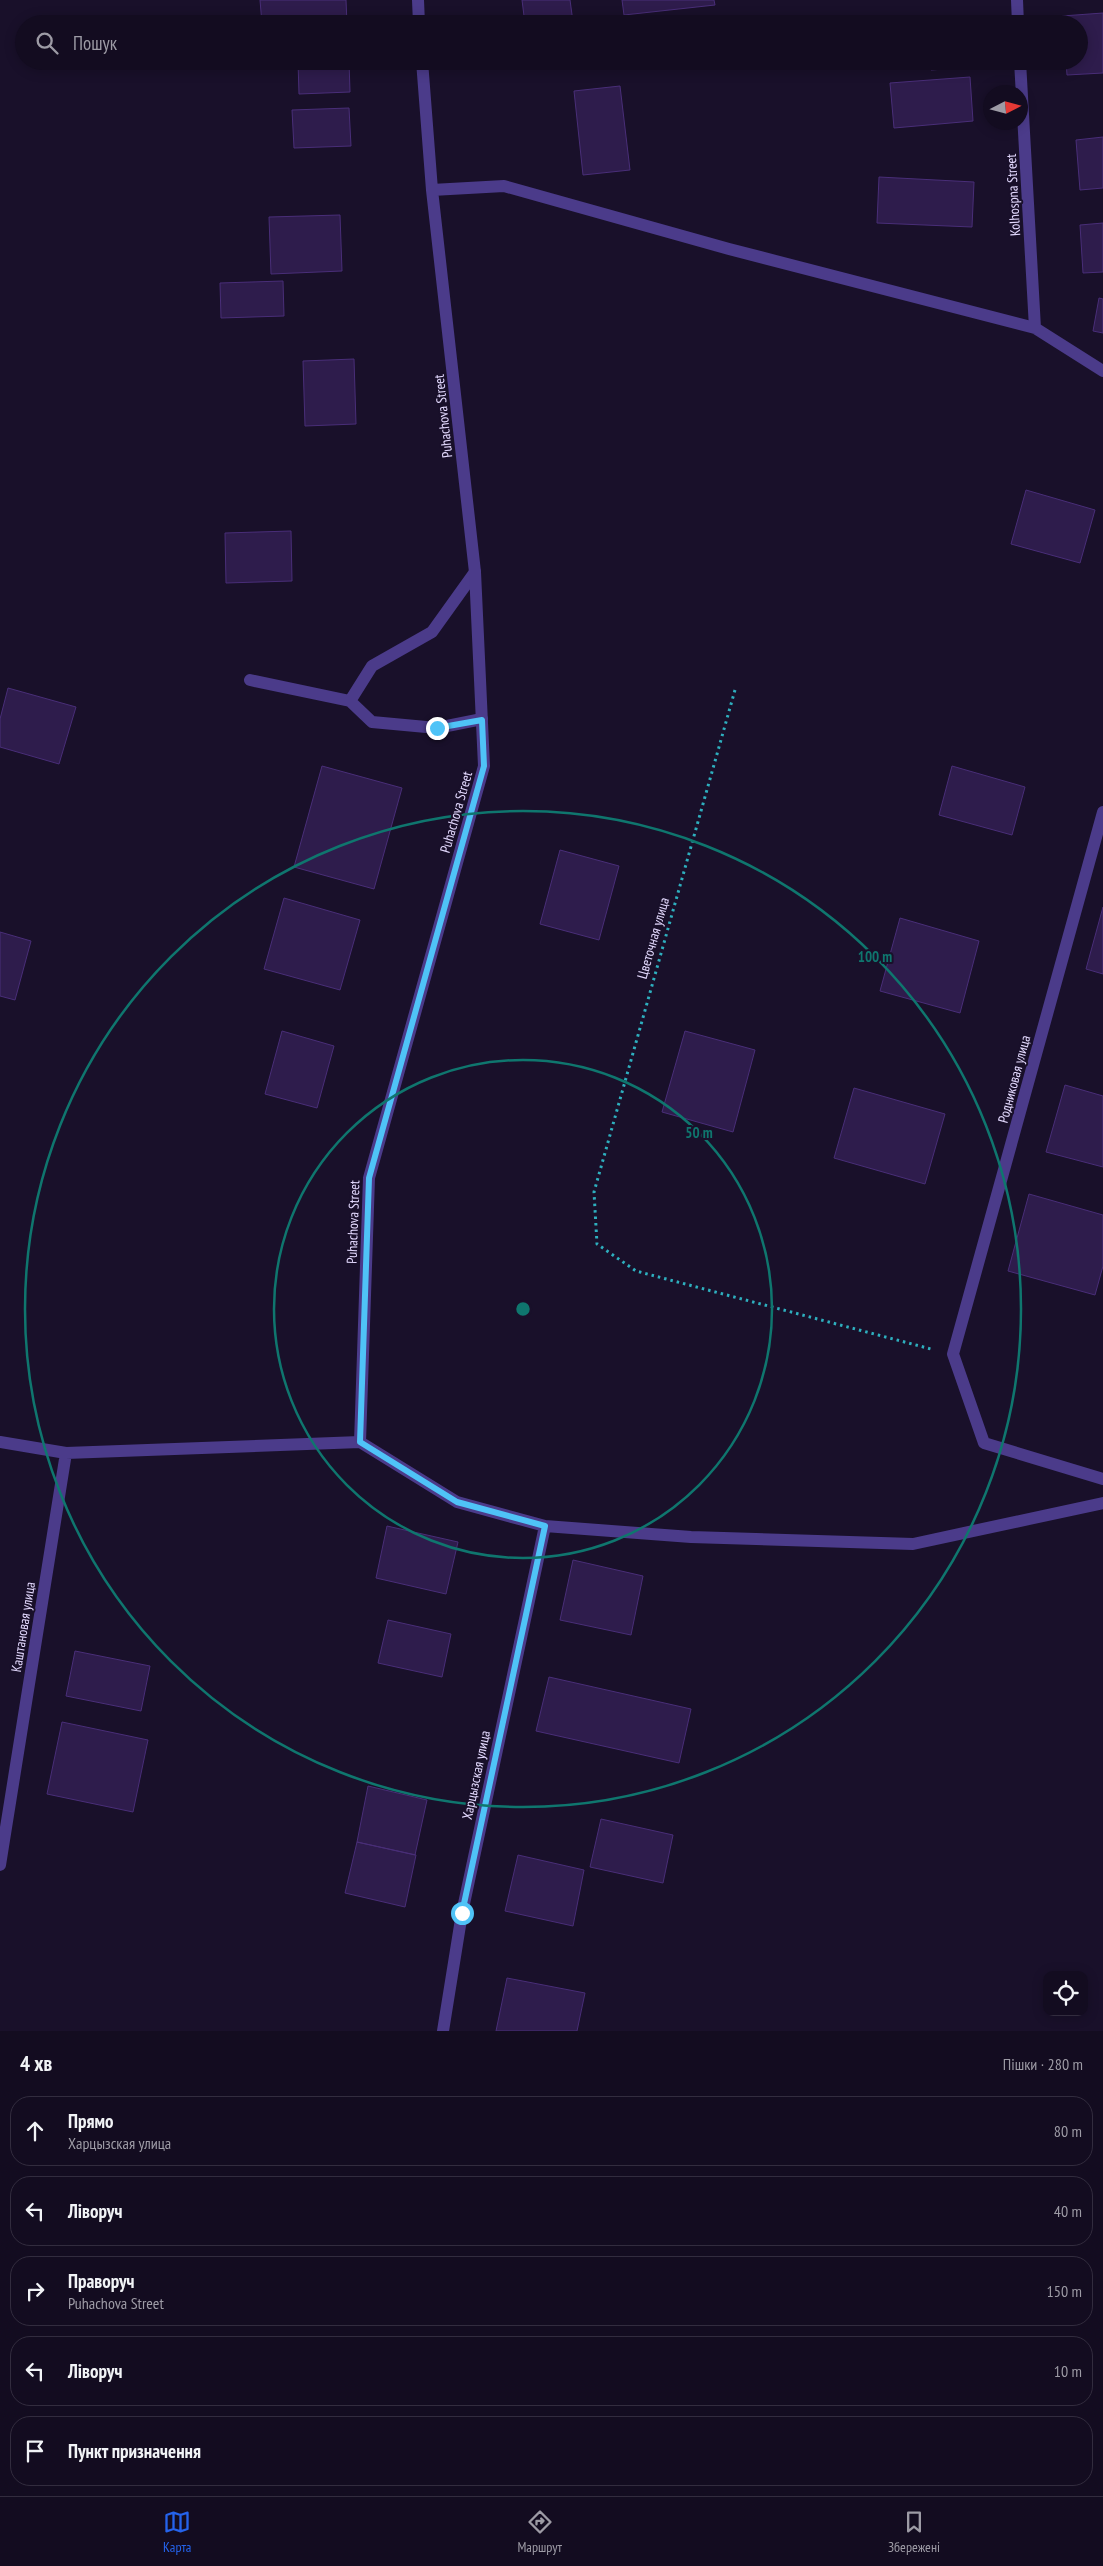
<!DOCTYPE html>
<html lang="uk">
<meta charset="utf-8">
<style>
body{margin:0;font-family:"PT Sans Narrow",sans-serif;background:#1c1529;color:#f1f3f6}
.controls{position:absolute;right:15px;bottom:15px;display:grid;overflow:hidden;border-radius:10px;box-shadow:0 2px 12px #0003}
.controls button{width:45px;height:45px;display:grid;place-items:center;padding:0;border:0;border-bottom:1px solid #322c3e;background:#130c20;color:#f1f3f6;font:25px sans-serif}
.compass{position:absolute;left:983px;top:85px;width:45px;height:45px;border-radius:50%;background:#130c20;box-shadow:0 2px 12px #0003;rotate:84deg}
.stop{position:absolute;width:15px;height:15px;margin:-11px;border:4px solid #4fc3f7;border-radius:50%;background:#fff}
.stop.end{background:#4fc3f7;border-color:#fff;box-shadow:0 1px 5px #0008}
.list{margin:0;padding:0;list-style:none}
h2{display:flex;justify-content:space-between;align-items:center;height:65px;margin:0;padding:0 20px;font-size:21px}
h2 small{font-size:16px;font-weight:400;color:#9d9ba5}
.list li{display:grid;grid-template-columns:32px 1fr auto;gap:15px;align-items:center;box-sizing:border-box;height:70px;margin:0 10px 10px;padding:0 10px;border:1px solid #322c3e;border-radius:20px}
.list b{display:block;font-size:19px;white-space:nowrap}
.list p{margin:0;font-size:16px;white-space:nowrap;color:#9d9ba5}
.list em{font-size:16px;font-style:normal;color:#9d9ba5}
.icon{flex:none;width:28px;height:28px;fill:none;stroke:currentColor;stroke-width:2;stroke-linecap:round;stroke-linejoin:round}
.map{position:relative;flex:none;width:1103px;height:2031px;overflow:hidden}
.search{position:absolute;background:#130c20;box-shadow:0 2px 12px #0003;left:15px;right:15px;top:15px;height:55px;display:flex;align-items:center;gap:12px;box-sizing:border-box;padding:0 18px;border-radius:28px;color:#9d9ba5;font-size:19px}
.sheet{height:465px;background:#130c20}
nav{display:flex;justify-content:space-around;align-items:center;box-sizing:border-box;height:70px;border-top:1px solid #322c3e;background:#130c20;font-size:14px;color:#9d9ba5}
nav a{display:grid;justify-items:center;gap:2px}
nav .on{color:#2563eb}
.map>svg:first-child{display:block}
.building{fill:#2e1c4c;stroke:#492e78}
.lines{fill:none;stroke-linecap:round;stroke-linejoin:round}
.path{stroke:#2eafbe;stroke-width:3;stroke-dasharray:2.5 4;stroke-linecap:butt}
.lane{stroke:#4b3b8a;stroke-width:12}
.street{stroke:#4b3b8a;stroke-width:12}
.route{stroke:#4fc3f7;stroke-width:6}
.ring{fill:none;stroke:#0f766e;stroke-width:2.5}
.labels{text-anchor:middle;stroke-width:4;stroke-linejoin:round;paint-order:stroke}
.street-label{font-size:14px;fill:#e4daff;stroke:#19102a}
.centre{fill:#0f766e;stroke:#19102a;stroke-width:2.5}
.ring-label{font-size:15px;text-anchor:middle;font-weight:bold;fill:#0f766e;stroke:#19102a;stroke-width:4;stroke-linejoin:round;paint-order:stroke}
</style>
<div class="map">
<svg width="1103" height="2031" viewBox="0 0 1103 2031">
<rect width="100%" height="100%" fill="#19102a"/>
<path class="building" d="M260 0H346L347 24H262Z
M522 0H570L573 22 525 24Z
M622 0H714L715 5 624 15Z
M1103 13V73L1067 75 1066 61H1079V24H1063L1062 16Z
M298 61H349L350 92 299 94Z
M930 61H986V66L931 70Z
M970 77 973 121 894 128 890 83Z
M620 86 630 170 583 175 574 91Z
M349 108 351 146 294 148 292 110Z
M1103 137V188L1080 190 1076 140Z
M879 177 974 182 972 227 877 223Z
M340 215 342 271 271 274 269 217Z
M1103 223V272L1083 273 1080 225Z
M283 281 284 316 221 318 220 283Z
M1099 298 1103 299V333L1093 331Z
M354 359 356 424 305 426 303 361Z
M1026 490 1095 510 1080 563 1011 544Z
M291 531 292 581 226 583 225 533Z
M8 688 76 707 59 764 0 747V719Z
M322 766 402 788 374 889 294 867Z
M952 766 1025 787 1012 835 939 815Z
M560 850 619 866 599 940 540 924Z
M284 898 360 920 340 990 264 969Z
M1103 907V974L1086 969Z
M900 918 979 941 960 1013 880 991Z
M0 932 31 941 15 1000 0 996Z
M282 1031 334 1046 317 1108 265 1094Z
M685 1031 755 1050 733 1132 662 1112Z
M1065 1085 1103 1096V1167L1046 1152Z
M854 1088 945 1114 925 1184 834 1158Z
M1029 1194 1103 1215V1266L1095 1295 1008 1271Z
M387 1526 458 1542 446 1594 376 1578Z
M573 1560 643 1576 631 1635 560 1620Z
M388 1620 451 1634 442 1677 378 1663Z
M75 1651 150 1666 141 1711 66 1696Z
M549 1677 691 1709 679 1763 536 1731Z
M62 1722 148 1740 133 1812 47 1794Z
M368 1786 427 1800 415 1855 357 1842Z
M601 1819 673 1835 663 1883 590 1867Z
M357 1842 416 1855 405 1907 345 1893Z
M518 1855 584 1870 573 1926 505 1911Z
M507 1978 585 1993 577 2031H496Z"/>
<g class="lines">
<path class="path" d="M735 690 594 1192 597 1244 636 1271 931 1349"/>
<path class="lane" d="M475 572 432 632 372 666 350 701 372 722 437 728 482 719
M250 680 350 701"/>
<path class="street" d="M418 0 419 24
M1017 0 1018 24
M1020 61 1035 328
M432 190 504 186 729 249 1035 328 1103 371
M1103 812 953 1354 984 1443 1103 1479
M0 1442 66 1453 360 1442 457 1502 545 1526 691 1537 913 1544 1103 1503
M360 1442 369 1178 484 766 475 572 432 190 422 61
M0 1865 66 1453
M443 2031 462 1913 545 1526"/>
</g>
<g class="lines">
<path class="route" d="M437 728 482 720 484 766 369 1178 360 1442 457 1502 545 1526 462 1913"/>
</g>
<g class="ring">
<circle cx="523" cy="1309" r="249"/>
<circle cx="523" cy="1309" r="498"/>
</g>
<g class="labels">
<g class="street-label">
<text transform="translate(1013 195) rotate(-93)" y="5">Kolhospna Street</text>
<text transform="translate(443 416) rotate(-96)" y="5">Puhachova Street</text>
<text transform="translate(456 812) rotate(-74)" y="5">Puhachova Street</text>
<text transform="translate(653 938) rotate(-74)" y="5">Цветочная улица</text>
<text transform="translate(1014 1079) rotate(-75)" y="5">Родниковая улица</text>
<text transform="translate(353 1222) rotate(-88)" y="5">Puhachova Street</text>
<text transform="translate(23 1627) rotate(-81)" y="5">Каштановая улица</text>
<text transform="translate(476 1775) rotate(-78)" y="5">Харцызская улица</text>
</g>
</g>
<circle cx="523" cy="1309" r="8" class="centre"/>
<g class="ring-label">
<text x="875" y="962">100 m</text>
<text x="699" y="1138">50 m</text>
</g>
</svg>
<div class="controls">
<button><svg class="icon" aria-label="locate" viewBox="0 0 24 24"><circle cx="12" cy="12" r="6"/><path d="M12 2v4M12 18v4M2 12h4M18 12h4"/></svg></button>
</div>
<svg class="compass" viewBox="-18 -18 36 36"><path d="M0-13l5 13h-10z" fill="#e53935"/><path d="M0 13l5-13h-10z" fill="#9d9ba5"/></svg>
<div class="stop" style="left:462px;top:1913px"></div>
<div class="stop end" style="left:437px;top:728px"></div>
<div class="search"><svg class="icon" aria-label="search" viewBox="0 0 24 24"><circle cx="10" cy="10" r="6"/><path d="M15 15l6 6"/></svg>Пошук</div>
</div>
<section class="sheet">
<h2>4 хв<small>Пішки · 280 m</small></h2>
<ul class="list">
<li><svg class="icon" aria-label="ahead" viewBox="0 0 24 24"><path d="M12 20V5M6 11l6-6 6 6"/></svg><div><b>Прямо</b><p>Харцызская улица</p></div><em>80 m</em></li>
<li><svg class="icon" aria-label="left" viewBox="0 0 24 24"><path d="M17 20v-9H6M10 6l-5 5 5 5"/></svg><div><b>Ліворуч</b></div><em>40 m</em></li>
<li><svg class="icon" aria-label="right" viewBox="0 0 24 24"><path d="M7 20v-9h11M14 6l5 5-5 5"/></svg><div><b>Праворуч</b><p>Puhachova Street</p></div><em>150 m</em></li>
<li><svg class="icon" aria-label="left" viewBox="0 0 24 24"><path d="M17 20v-9H6M10 6l-5 5 5 5"/></svg><div><b>Ліворуч</b></div><em>10 m</em></li>
<li><svg class="icon" aria-label="arrive" viewBox="0 0 24 24"><path d="M6 21V4h12l-3 4 3 4H6"/></svg><div><b>Пункт призначення</b></div></li>
</ul>
</section>
<nav>
<a class="on"><svg class="icon" aria-label="map" viewBox="0 0 24 24"><path d="M3 6l6-2 6 2 6-2v14l-6 2-6-2-6 2zM9 4v14M15 6v14"/></svg>Карта</a>
<a><svg class="icon" aria-label="directions" viewBox="0 0 24 24"><path d="M12 3l9 9-9 9-9-9zM9 14v-3h6M13 9l2 2-2 2"/></svg>Маршрут</a>
<a><svg class="icon" aria-label="saved" viewBox="0 0 24 24"><path d="M7 4h10v16l-5-4-5 4z"/></svg>Збережені</a>
</nav>
